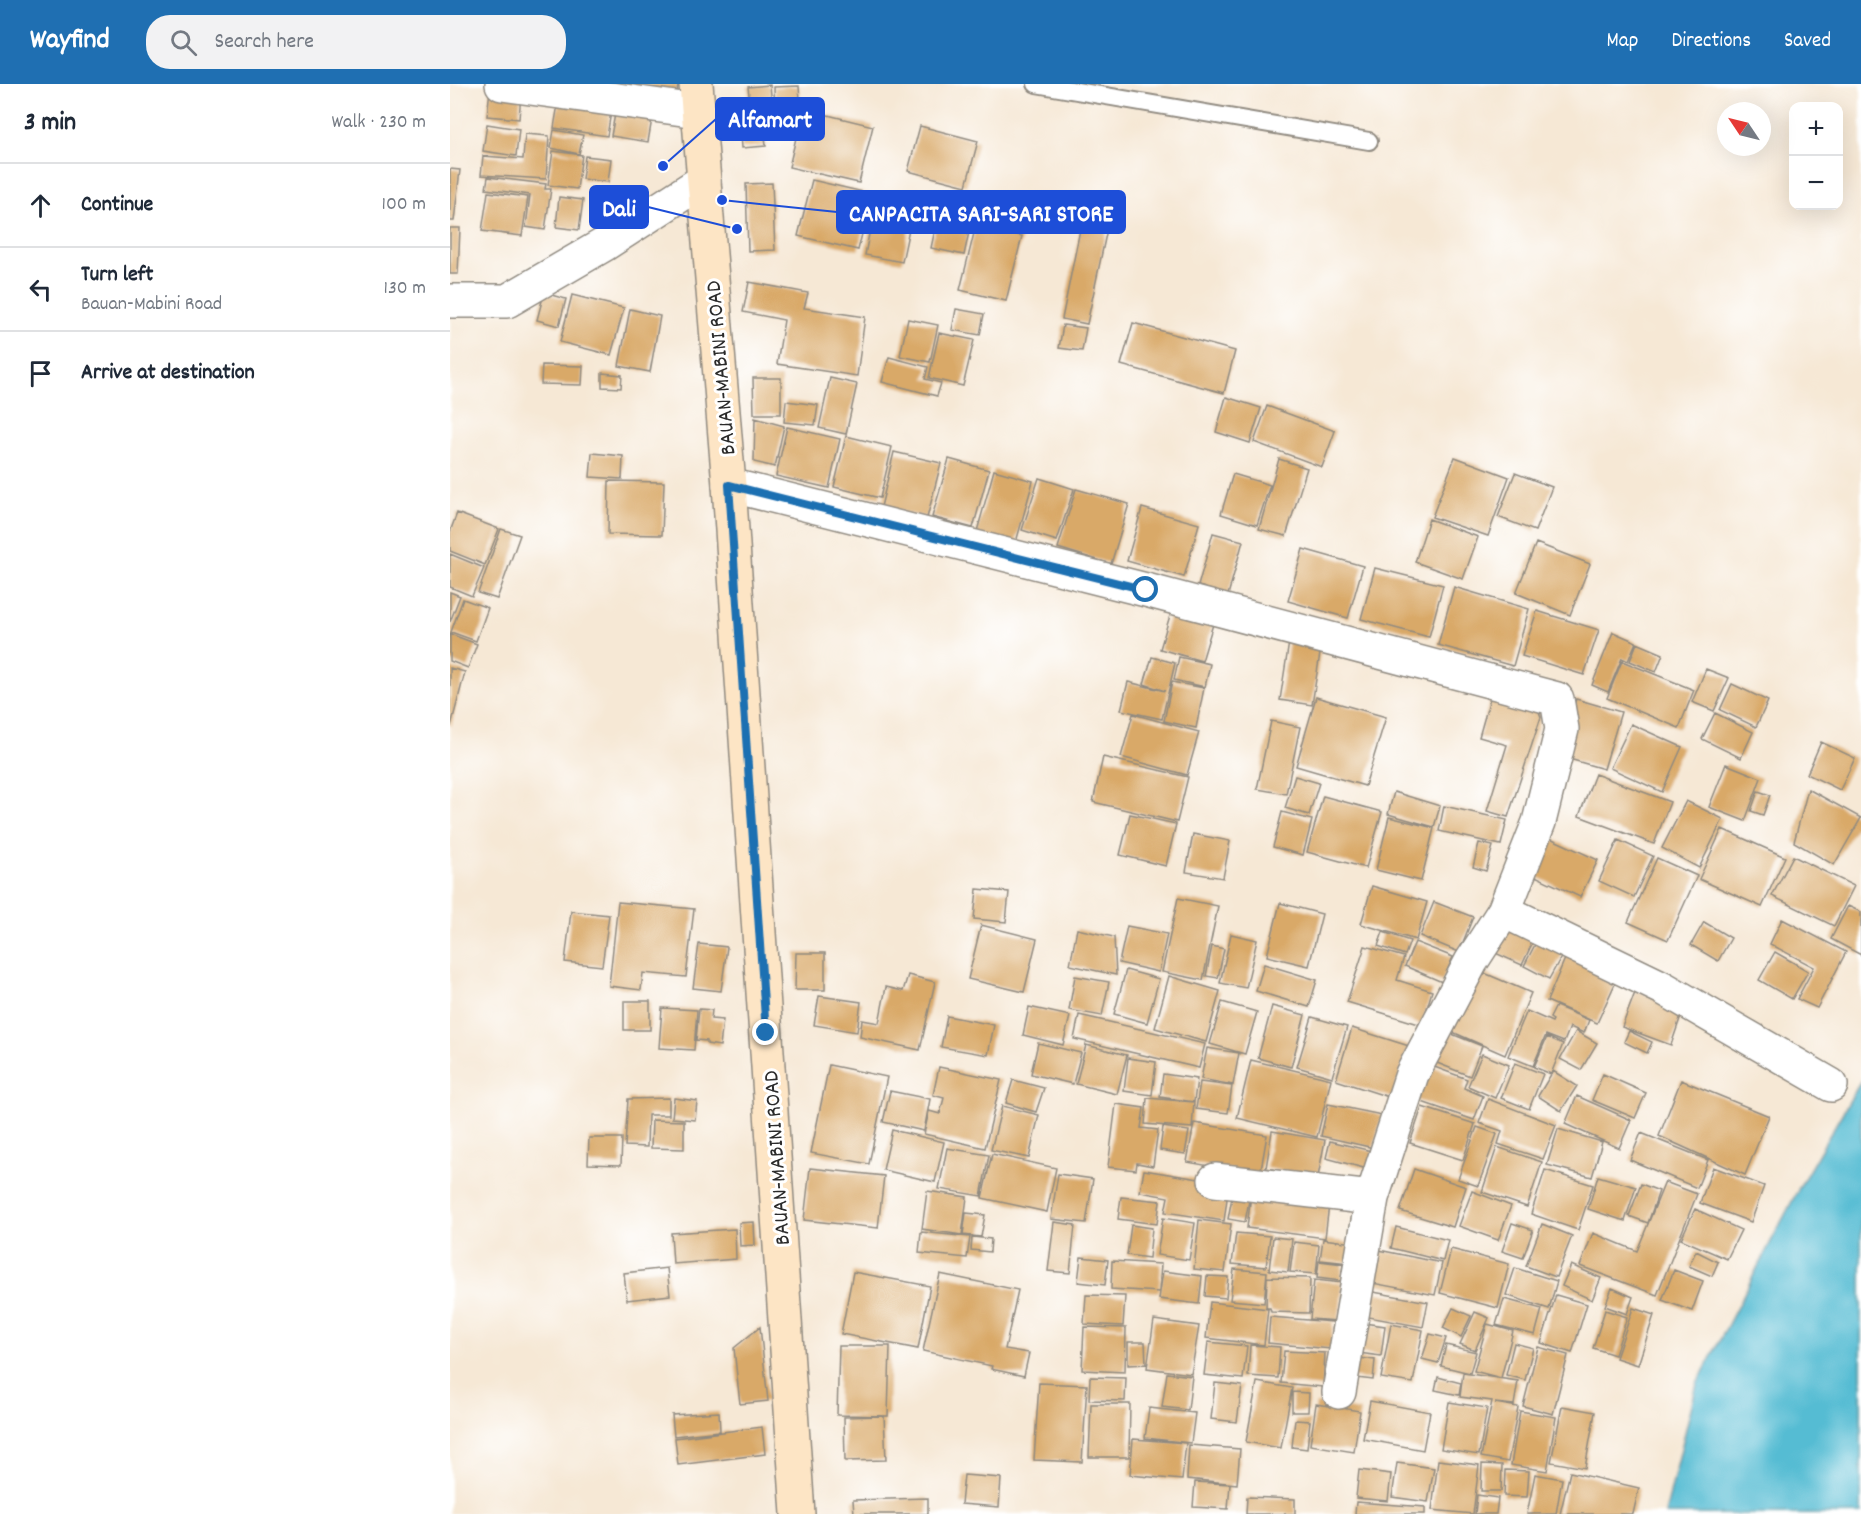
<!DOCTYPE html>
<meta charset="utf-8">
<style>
body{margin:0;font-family:Dekko,sans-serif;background:#f2f2f3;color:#1f2937}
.controls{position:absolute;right:18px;top:18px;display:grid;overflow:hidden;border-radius:12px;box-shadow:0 6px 24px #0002}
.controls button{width:54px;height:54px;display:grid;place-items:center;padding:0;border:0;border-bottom:2px solid #e0e1e3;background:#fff;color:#1f2937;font:30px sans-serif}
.compass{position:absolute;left:1267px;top:18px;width:54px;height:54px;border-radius:50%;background:#fff;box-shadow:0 6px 24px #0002;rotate:305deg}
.stop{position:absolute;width:18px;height:18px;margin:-14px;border:4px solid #1f6fb2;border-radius:50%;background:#fff}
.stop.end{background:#1f6fb2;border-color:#fff;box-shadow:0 2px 6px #0008}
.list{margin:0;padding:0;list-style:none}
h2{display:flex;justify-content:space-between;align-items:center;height:78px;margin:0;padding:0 24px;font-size:26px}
h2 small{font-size:20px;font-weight:400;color:#747a83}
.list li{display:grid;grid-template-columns:39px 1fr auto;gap:18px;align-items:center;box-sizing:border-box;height:84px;padding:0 24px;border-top:2px solid #e0e1e3}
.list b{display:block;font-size:22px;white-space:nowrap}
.list p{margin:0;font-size:20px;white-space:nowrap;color:#747a83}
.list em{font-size:20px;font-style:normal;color:#747a83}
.icon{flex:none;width:33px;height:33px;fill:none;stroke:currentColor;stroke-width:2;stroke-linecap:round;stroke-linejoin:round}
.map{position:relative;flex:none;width:1411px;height:1430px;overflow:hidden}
header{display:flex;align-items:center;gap:36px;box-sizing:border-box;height:84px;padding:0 30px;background:#1f6fb2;color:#fff}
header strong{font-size:28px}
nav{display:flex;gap:33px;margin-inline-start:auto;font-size:21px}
.search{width:420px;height:54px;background:#f2f2f3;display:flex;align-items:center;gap:15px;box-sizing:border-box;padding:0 21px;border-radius:24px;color:#747a83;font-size:22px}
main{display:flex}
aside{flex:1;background:#fff}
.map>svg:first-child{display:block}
.water{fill:#55bcd3;stroke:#40747f;stroke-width:1.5}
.building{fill:#d9a968}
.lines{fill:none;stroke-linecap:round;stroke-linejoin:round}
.service-casing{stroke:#908a80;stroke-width:20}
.minor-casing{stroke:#908a80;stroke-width:36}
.tertiary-casing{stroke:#908a80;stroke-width:36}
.secondary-casing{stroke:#908a80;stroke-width:36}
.service{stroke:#fff;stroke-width:16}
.minor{stroke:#fff;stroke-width:33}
.tertiary{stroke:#fff;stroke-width:33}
.secondary{stroke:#fde5c5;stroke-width:33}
.route{stroke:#1f6fb2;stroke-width:8}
.labels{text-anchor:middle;stroke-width:6;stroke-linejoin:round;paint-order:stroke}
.street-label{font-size:22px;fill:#2b2b2b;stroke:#fff}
.leader{fill:none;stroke:#1d4ed8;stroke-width:2}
.callout-dot{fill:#1d4ed8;stroke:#fff;stroke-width:2}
.callout{fill:#1d4ed8;stroke:#1d4ed8;stroke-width:2}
.callout-label{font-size:24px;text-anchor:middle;font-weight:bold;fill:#fff}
</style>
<header>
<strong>Wayfind</strong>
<div class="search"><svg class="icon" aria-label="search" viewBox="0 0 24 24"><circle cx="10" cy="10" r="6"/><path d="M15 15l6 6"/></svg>Search here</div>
<nav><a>Map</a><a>Directions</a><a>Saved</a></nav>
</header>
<main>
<aside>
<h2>3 min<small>Walk · 230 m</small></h2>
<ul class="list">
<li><svg class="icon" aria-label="ahead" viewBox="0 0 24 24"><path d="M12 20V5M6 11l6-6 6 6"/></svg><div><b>Continue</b></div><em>100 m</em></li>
<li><svg class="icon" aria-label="left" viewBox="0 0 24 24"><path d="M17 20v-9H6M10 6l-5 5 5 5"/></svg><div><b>Turn left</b><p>Bauan-Mabini Road</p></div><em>130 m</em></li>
<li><svg class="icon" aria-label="arrive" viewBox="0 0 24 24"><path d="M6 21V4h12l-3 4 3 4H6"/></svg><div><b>Arrive at destination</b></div></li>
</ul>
</aside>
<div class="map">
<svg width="1411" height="1430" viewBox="0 0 1411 1430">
<rect width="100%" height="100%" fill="#fff"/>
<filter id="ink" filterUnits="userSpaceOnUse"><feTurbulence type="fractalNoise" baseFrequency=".0167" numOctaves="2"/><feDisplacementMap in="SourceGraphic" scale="12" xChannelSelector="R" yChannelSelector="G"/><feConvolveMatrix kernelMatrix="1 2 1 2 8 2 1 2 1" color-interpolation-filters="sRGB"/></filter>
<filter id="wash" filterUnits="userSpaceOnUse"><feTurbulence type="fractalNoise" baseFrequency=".008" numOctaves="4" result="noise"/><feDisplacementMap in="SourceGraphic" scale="24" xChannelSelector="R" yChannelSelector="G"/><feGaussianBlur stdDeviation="1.35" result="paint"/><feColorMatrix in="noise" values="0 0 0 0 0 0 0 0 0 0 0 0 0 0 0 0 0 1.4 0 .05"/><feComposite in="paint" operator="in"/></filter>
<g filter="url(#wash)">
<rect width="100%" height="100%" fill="#f6e8d5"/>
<path class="water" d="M1411 997V1430H1215L1247 1300 1351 1100Z"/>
<g id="blocks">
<path class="building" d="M175 0H228L226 17 174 10Z
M320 1 323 32 302 35 298 3Z
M349 2 351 32 325 33 324 3Z
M40 6 71 9 69 35 37 32Z
M109 14 162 22 157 52 104 44Z
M166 24 203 29 198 58 161 52Z
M353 25 423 42 409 99 339 83Z
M313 35 316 62 292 64 290 37Z
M37 40 69 45 66 72 33 67Z
M470 42 528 57 516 102 458 87Z
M104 46 133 51 129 70 101 64Z
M75 50 99 52 96 95 31 91 33 72 73 75Z
M103 67 132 71 127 105 98 101Z
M135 72 161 75 158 98 132 95Z
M0 85 10 86 4 137H0Z
M38 93 96 100 95 105H101L95 146 76 143 80 111 36 105Z
M362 96 422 110 408 166 348 152Z
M322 99 325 166 298 167 296 100Z
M38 108 78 113 72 152 32 147Z
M109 113 133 116 129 146 106 143Z
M425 119 463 126 452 178 415 171Z
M635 121 661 126 637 240 612 235Z
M489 127 522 134 514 171 481 164Z
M526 141 572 152 556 217 510 206Z
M0 144H10L8 190H0Z
M299 198 358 209 354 224 415 233 407 292 327 280 334 236 293 228Z
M94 209 116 215 109 242 87 236Z
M122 211 174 224 161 271 110 258Z
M180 225 210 232 200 288 169 282Z
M506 225 534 230 530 251 502 246Z
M458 235 488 241 480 278 450 272Z
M683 239 785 267 774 309 671 281Z
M613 241 636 244 632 267 609 264Z
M489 249 524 256 513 302 479 294Z
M439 273 478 283 475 295 491 299 487 312 432 298Z
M92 281 133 282 132 301 91 300Z
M152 289 172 291 171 304 152 303Z
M303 294H331V330H304Z
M380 294 407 300 396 350 369 344Z
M776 313 811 324 800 359 766 348Z
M336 317 368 321 365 341 334 338Z
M817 322 885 347 872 383 804 358Z
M305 334 334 342 325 383 304 378Z
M337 343 390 355 379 404 326 392Z
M396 352 442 363 430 414 384 403Z
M444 368 491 379 477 434 431 423Z
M142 369 173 372 172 395 140 393Z
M1005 373 1059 393 1038 452 982 433Z
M499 375 539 386 523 444 482 433Z
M829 375 857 384 836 452 809 445Z
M544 386 583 397 565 462 526 451Z
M1065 389 1102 403 1085 447 1048 433Z
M783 390 820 401 807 441 771 430Z
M589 394 624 405 607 457 572 446Z
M159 397 214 398 212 451 158 450Z
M626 405 679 420 661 480 608 464Z
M692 424 749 440 734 493 677 477Z
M7 429 49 445 35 481 0 467V448Z
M979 435 1028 453 1013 495 965 478Z
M51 445 70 451 47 515 28 509Z
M763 449 793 457 778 511 748 502Z
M1086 459 1140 480 1120 531 1066 509Z
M853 465 913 482 898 534 838 517Z
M0 470 34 484 22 512 0 503Z
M925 484 993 501 979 553 911 535Z
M1004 503 1079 525 1063 582 988 561Z
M0 508 10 512 0 538Z
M13 515 38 524 26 557 1 548Z
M724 518 766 530 752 577 710 565Z
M1087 527 1149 546 1134 591 1072 572Z
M1163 548 1186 558 1178 577 1172 574 1158 608 1142 601Z
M0 550 27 560 18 584 0 577Z
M839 558 871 563 862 621 830 616Z
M1187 559 1213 570 1206 588 1180 577Z
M702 573 725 579 712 635 671 626 678 598 715 607 694 600Z
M729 573 760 580 755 603 724 596Z
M1172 577 1244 606 1229 644 1157 614Z
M0 584 15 588 1 642H0Z
M1256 585 1279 594 1264 627 1242 618Z
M722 598 754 604 746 644 714 637Z
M1044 600 1083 612 1091 633 1058 733 1037 727 1057 661 1029 653Z
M1282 600 1318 617 1306 643 1270 626Z
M866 613 936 633 915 702 846 682Z
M1126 615 1171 628 1154 685 1109 672Z
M1265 629 1303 648 1291 674 1252 655Z
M683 630 749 648 737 691 671 673Z
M821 637 850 643 836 710 807 705Z
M1181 640 1232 663 1212 708 1160 684Z
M1371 658 1405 674 1390 706 1357 690Z
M653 673 738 693 727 738 643 718Z
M1276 680 1311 694 1295 737 1259 723Z
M1145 690 1220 718 1204 760 1129 732Z
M845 692 869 699 859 731 835 724Z
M1358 705 1411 734 1384 781 1344 758Z
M1308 707 1320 711 1313 731 1301 727Z
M944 708 990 722 984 743 938 730Z
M873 712 932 728 916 784 857 768Z
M1236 717 1273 735 1249 784 1212 764Z
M994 722 1057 736 1051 761 989 747Z
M832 728 862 736 853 771 823 763Z
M680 730 726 740 716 782 670 771Z
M939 733 984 744 971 797 926 786Z
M1272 745 1335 773 1312 823 1249 795Z
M743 750 780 757 773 794 736 788Z
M1100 754 1148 776 1130 813 1083 791Z
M1168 756 1203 772 1184 813 1149 797Z
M1029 759 1043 762 1036 787 1023 783Z
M1343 772 1404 802 1384 842 1322 812Z
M1207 774 1247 792 1218 856 1178 838Z
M922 802 977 818 966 856 911 840Z
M527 805 559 808 556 838 524 835Z
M728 814 768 822 753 896 712 888Z
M168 818 244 825 236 893 193 889 191 906 159 902Z
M984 818 1023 833 1009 868 970 852Z
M830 819 872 830 859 882 817 872Z
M1398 822 1411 828V871L1381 855Z
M121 827 159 831 152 882 115 878Z
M1332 835 1396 868 1367 924 1347 915 1364 883 1320 860Z
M1057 838 1086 851 1072 881 1043 868Z
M1254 838 1281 854 1268 877 1241 861Z
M531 841 587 855 574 908 518 895Z
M677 842 717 850 709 888 669 879Z
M627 845 664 853 666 891 620 881Z
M933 848 960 857 955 871 928 862Z
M781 850 807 856 796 904 770 899Z
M1090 851 1116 864 1099 895 1074 882Z
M965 858 1003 873 992 898 955 882Z
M249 860 277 863 271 907 243 904Z
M762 862 774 865 768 894 756 892Z
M915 862 954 873 947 896 982 907 972 941 897 918Z
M1325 868 1358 887 1342 915 1309 896Z
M346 869H375V906H345Z
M1117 870 1168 893 1147 939 1097 917Z
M814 880 867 896 859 923 806 907Z
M1025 885 1081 909 1055 971 998 946Z
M676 886 709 895 697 939 664 930Z
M458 891 485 898 470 966 410 953 412 936 429 939 436 903 453 907Z
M625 892 659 898 652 932 619 926Z
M719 892 770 907 756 958 705 944Z
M1186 906 1234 923 1221 961 1172 943Z
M369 912 411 918 407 948 364 941Z
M174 917H200V946H174Z
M772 918 807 928 795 970 760 960Z
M822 922 855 931 841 983 808 974Z
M1106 922 1139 936 1134 949 1120 943 1114 958 1096 951 1083 982 1058 972 1077 927 1102 938 1103 936 1100 934Z
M579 923 620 932 613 961 573 951Z
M212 924 247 926 244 966 209 964Z
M249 925 262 926 261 935 273 936 270 962 257 960V957L246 956Z
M629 931 755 960 749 984 624 955Z
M497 932 544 941 538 971 491 963Z
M862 933 897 943 882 993 847 983Z
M902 944 959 962 942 1014 886 996Z
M989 945 1032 962 1020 992 977 975Z
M1126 947 1147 959 1131 986 1110 975Z
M1179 947 1202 958 1197 969 1174 958Z
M1097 953 1113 960 1101 990 1084 983Z
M588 959 631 969 623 1000 581 990Z
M636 961 677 971 667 1010 626 1000Z
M757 964 789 969 783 1001 751 995Z
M1032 970 1059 981 1045 1014 1018 1002Z
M678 974 706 978 702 1011 674 1007Z
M801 976 881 995 867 1053 787 1034Z
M1065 979 1093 990 1079 1025 1051 1014Z
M379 981 437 993 419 1080 361 1069Z
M979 981 1017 995 1014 1004 1033 1012 1024 1036 966 1016Z
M489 983 551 996 535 1064 474 1050 479 1027 490 1030 494 1014 483 1011Z
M1103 987 1127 1002 1111 1027 1088 1012Z
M713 990 747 995 744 1018 710 1013Z
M1153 990 1196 1009 1185 1034 1142 1016Z
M563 996 594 1004 586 1028 556 1019Z
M1231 996 1319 1032 1295 1091 1209 1052Z
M750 998 782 1002 778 1029 746 1025Z
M440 1007 480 1015 474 1047 433 1038Z
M1127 1012 1181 1036 1169 1064 1115 1040Z
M219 1014V1031H198L197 1063 175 1062 178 1015Z
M224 1014 247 1017 245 1036 222 1034Z
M697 1014 744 1018 742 1044 695 1040Z
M1038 1015 1106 1041 1093 1075 1048 1060 1052 1047 1029 1039Z
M666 1020 694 1024 691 1044 708 1046 703 1082 687 1079 686 1086 658 1083Z
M878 1020 932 1031 924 1064 871 1052Z
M552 1022 589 1031 579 1074 541 1066Z
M972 1023 1025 1040 1013 1076 960 1059Z
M202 1036 234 1037V1065L201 1064Z
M744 1039 817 1051 810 1091 737 1078Z
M713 1043 739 1047 735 1070 710 1066Z
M1027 1043 1047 1050 1028 1102 1008 1095Z
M1108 1045 1152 1058 1142 1093 1097 1081Z
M442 1046 494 1058 485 1098 433 1086Z
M822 1047 875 1056 868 1093 816 1084Z
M1191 1049 1258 1076 1247 1104 1180 1076Z
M139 1054H172L171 1081 138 1080Z
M880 1057 930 1069 925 1087 876 1074Z
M1047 1063 1092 1078 1077 1123 1032 1108Z
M497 1064 539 1071 531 1112 489 1105Z
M542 1070 606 1084 597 1128 532 1114Z
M1263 1083 1314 1102 1301 1138 1250 1119Z
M360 1084 434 1092 428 1144 354 1136Z
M964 1085 1016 1103 1003 1143 950 1127Z
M694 1086 755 1096 778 1107 774 1137 715 1128 718 1113 690 1108Z
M1095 1086 1143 1101 1128 1146 1081 1130Z
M608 1090 643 1095 636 1139 601 1135Z
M1148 1092 1186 1103 1175 1137 1138 1125Z
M1215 1098 1247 1110 1207 1211 1130 1182 1143 1149 1187 1167Z
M1191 1100 1209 1107 1198 1139 1179 1132Z
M802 1102 880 1112 875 1154 797 1144Z
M477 1107 517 1113 512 1151 472 1145Z
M1022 1107 1061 1122 1048 1156 1009 1142Z
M783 1108 800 1111 795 1138 778 1135Z
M671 1113 710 1117 707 1140 668 1135Z
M1245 1125 1291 1146 1277 1175 1231 1155Z
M516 1129 535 1131 531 1153 513 1151Z
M713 1134 745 1139 739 1176 707 1171Z
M749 1136 781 1140 775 1188 744 1185Z
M304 1138 305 1161 290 1162 289 1139Z
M604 1138 625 1141 620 1189 598 1187Z
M1062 1139 1083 1146 1073 1174 1052 1167Z
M1092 1140 1122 1152 1106 1193 1076 1182Z
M681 1141 702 1144 699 1174 677 1171Z
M946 1143 998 1156 993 1177 941 1164Z
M285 1145 286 1175 223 1180 221 1149Z
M471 1148 520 1153 517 1174 469 1169Z
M786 1149 820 1152 816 1183 782 1180Z
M522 1153 541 1155 540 1168 521 1166Z
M823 1153 842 1155 838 1188 819 1186Z
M873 1155 903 1159 900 1179 870 1176Z
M844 1158 869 1161 866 1190 840 1188Z
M1001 1165 1059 1180 1048 1224 990 1209Z
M929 1166 992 1179 985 1211 922 1199Z
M1246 1167 1268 1178 1262 1192 1239 1182Z
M631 1173 658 1176 655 1201 628 1198Z
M662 1177 711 1180 709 1208 661 1205Z
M869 1177 893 1180 891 1197 867 1194Z
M1121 1181 1151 1194 1142 1216 1112 1202Z
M217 1184 220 1211 177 1216 174 1189Z
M1065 1184 1107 1197 1099 1225 1056 1211Z
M784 1185 817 1188 814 1219 780 1216Z
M1224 1186 1253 1197 1242 1227 1212 1216Z
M713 1187 752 1192 749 1220 709 1215Z
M403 1188 480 1202 468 1265 391 1250Z
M490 1190 568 1206 555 1265 579 1269 574 1292 541 1285 542 1282 473 1267Z
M757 1192 778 1193 776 1214 755 1212Z
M817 1193 860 1194 859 1229 821 1228 820 1224H816Z
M864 1196 893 1199 889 1237 860 1235Z
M1162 1204 1183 1213 1177 1230 1155 1222Z
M918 1207 978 1218 973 1243 913 1232Z
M636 1211 675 1212 673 1242 634 1240Z
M1106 1211 1137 1220 1122 1269 1091 1259Z
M1054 1215 1092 1225 1085 1251 1046 1241Z
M760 1218 818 1225 814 1261 756 1254Z
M1003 1224 1021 1232 1011 1253 993 1244Z
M1183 1224 1204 1231 1188 1281 1166 1274Z
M1155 1226 1177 1233 1165 1271 1143 1264Z
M1025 1228 1039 1234 1025 1266 1010 1260Z
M820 1233 883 1238 881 1265 818 1259Z
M704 1236 749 1242 741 1290 697 1284Z
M906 1238 935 1242 931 1272 901 1268Z
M941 1240 973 1246 963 1299 931 1294Z
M1037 1240 1063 1247 1051 1294 1024 1287Z
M310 1243 318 1317 290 1320 284 1264Z
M634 1243 676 1244 675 1288 632 1286Z
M980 1250 996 1254 988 1279 972 1275Z
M678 1258H695L696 1280 678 1281Z
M758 1258 797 1262 793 1295 754 1291Z
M1064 1259 1083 1264 1075 1296 1056 1291Z
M800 1261 830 1263 828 1294 798 1292Z
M996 1261 1026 1268 1020 1289 991 1282Z
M389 1262H440L438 1332 387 1331Z
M1088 1263 1118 1271 1103 1330 1073 1322Z
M834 1267 875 1269 873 1303 831 1299Z
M902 1273 925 1276 923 1296 899 1293Z
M717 1289 742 1292 738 1326 712 1323Z
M1013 1289 1068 1297 1064 1321 1045 1319 1068 1323 1058 1378 1031 1373 1042 1317 1010 1313Z
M640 1293 676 1294 675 1317 639 1316Z
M988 1293 1011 1299 1009 1311 985 1306Z
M807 1298 842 1304 831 1364 796 1358Z
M589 1299 637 1301 632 1378 584 1376Z
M765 1299 792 1302 787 1338 761 1335Z
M842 1308 859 1309 858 1328H842Z
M920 1317 980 1328 973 1366 913 1355Z
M999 1318 1037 1324 1029 1371 991 1365Z
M641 1320H680L679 1373H639Z
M866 1320 910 1327 904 1368 860 1361Z
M1112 1322 1145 1328 1135 1384 1101 1378Z
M699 1324 745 1329 741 1359 695 1354Z
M1070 1327 1106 1333 1097 1387 1061 1381Z
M269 1328 270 1347 224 1352 222 1331Z
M434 1332 436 1376 395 1377 394 1333Z
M845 1336 860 1337 857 1365 842 1363Z
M312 1343 315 1370 228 1381 225 1354Z
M683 1355 736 1359 732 1396 680 1391Z
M739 1361 790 1365 787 1400 737 1395Z
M988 1376 1029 1381 1023 1430 982 1426Z
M947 1379 984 1384 978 1418 942 1413Z
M1032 1380 1052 1381 1051 1407H1031Z
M909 1386 941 1390 938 1417 906 1414Z
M1055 1386 1079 1387 1077 1413 1054 1412Z
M1120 1388 1189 1404 1183 1430H1110Z
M1085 1390 1112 1395 1106 1430H1077Z
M514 1391 551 1394 549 1423 511 1420Z
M745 1398 780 1400 778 1425 743 1423Z
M1027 1411 1048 1414 1046 1430H1025Z
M797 1413 845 1415V1430H796Z
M478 1414V1430H404L403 1416Z
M906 1418 975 1423V1430H905Z"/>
</g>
</g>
<g filter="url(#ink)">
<use href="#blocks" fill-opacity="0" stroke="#908a80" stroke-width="1.5"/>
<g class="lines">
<defs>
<path id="service" d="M586 0 919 57"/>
<path id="minor" d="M52 0 247 27
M279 401 696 506 1107 615 1112 645 1089 738 1054 827 1021 878 962 990 922 1114 889 1308
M1054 827 1213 904 1381 1001
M765 1096 922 1114"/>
<path id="tertiary" d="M0 217H57L155 160 254 96"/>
<path id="secondary" d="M246 0 279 401 348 1430"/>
</defs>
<use href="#service" class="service-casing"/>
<use href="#minor" class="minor-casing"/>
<use href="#tertiary" class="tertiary-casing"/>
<use href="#secondary" class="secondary-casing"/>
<use href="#service" class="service"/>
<use href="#minor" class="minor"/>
<use href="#tertiary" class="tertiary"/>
<use href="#secondary" class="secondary"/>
</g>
</g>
<g class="lines" filter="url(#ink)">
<path class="route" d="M316 949 279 401 696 506"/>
</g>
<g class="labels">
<g class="street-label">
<text transform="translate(269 284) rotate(-95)" y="8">BAUAN-MABINI ROAD</text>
<text transform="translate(325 1074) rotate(-94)" y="8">BAUAN-MABINI ROAD</text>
</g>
</g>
<path class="leader" d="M213 82L266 35M287 145L198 123M272 116L387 128"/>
<g class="callout-dot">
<circle cx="213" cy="82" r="6"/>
<circle cx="287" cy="145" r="6"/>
<circle cx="272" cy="116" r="6"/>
</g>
<g class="callout">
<rect x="266" y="14" width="108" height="42" rx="6"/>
<rect x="140" y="102" width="58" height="42" rx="6"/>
<rect x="387" y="107" width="288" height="42" rx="6"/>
</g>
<g class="callout-label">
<text x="320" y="43">Alfamart</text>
<text x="169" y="132">Dali</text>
<text x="531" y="137">CANPACITA SARI-SARI STORE</text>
</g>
</svg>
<div class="controls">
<button>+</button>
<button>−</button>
</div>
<svg class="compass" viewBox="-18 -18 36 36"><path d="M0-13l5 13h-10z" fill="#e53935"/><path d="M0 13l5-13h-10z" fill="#747a83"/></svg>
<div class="stop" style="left:696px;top:506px"></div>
<div class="stop end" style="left:316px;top:949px"></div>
</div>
</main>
